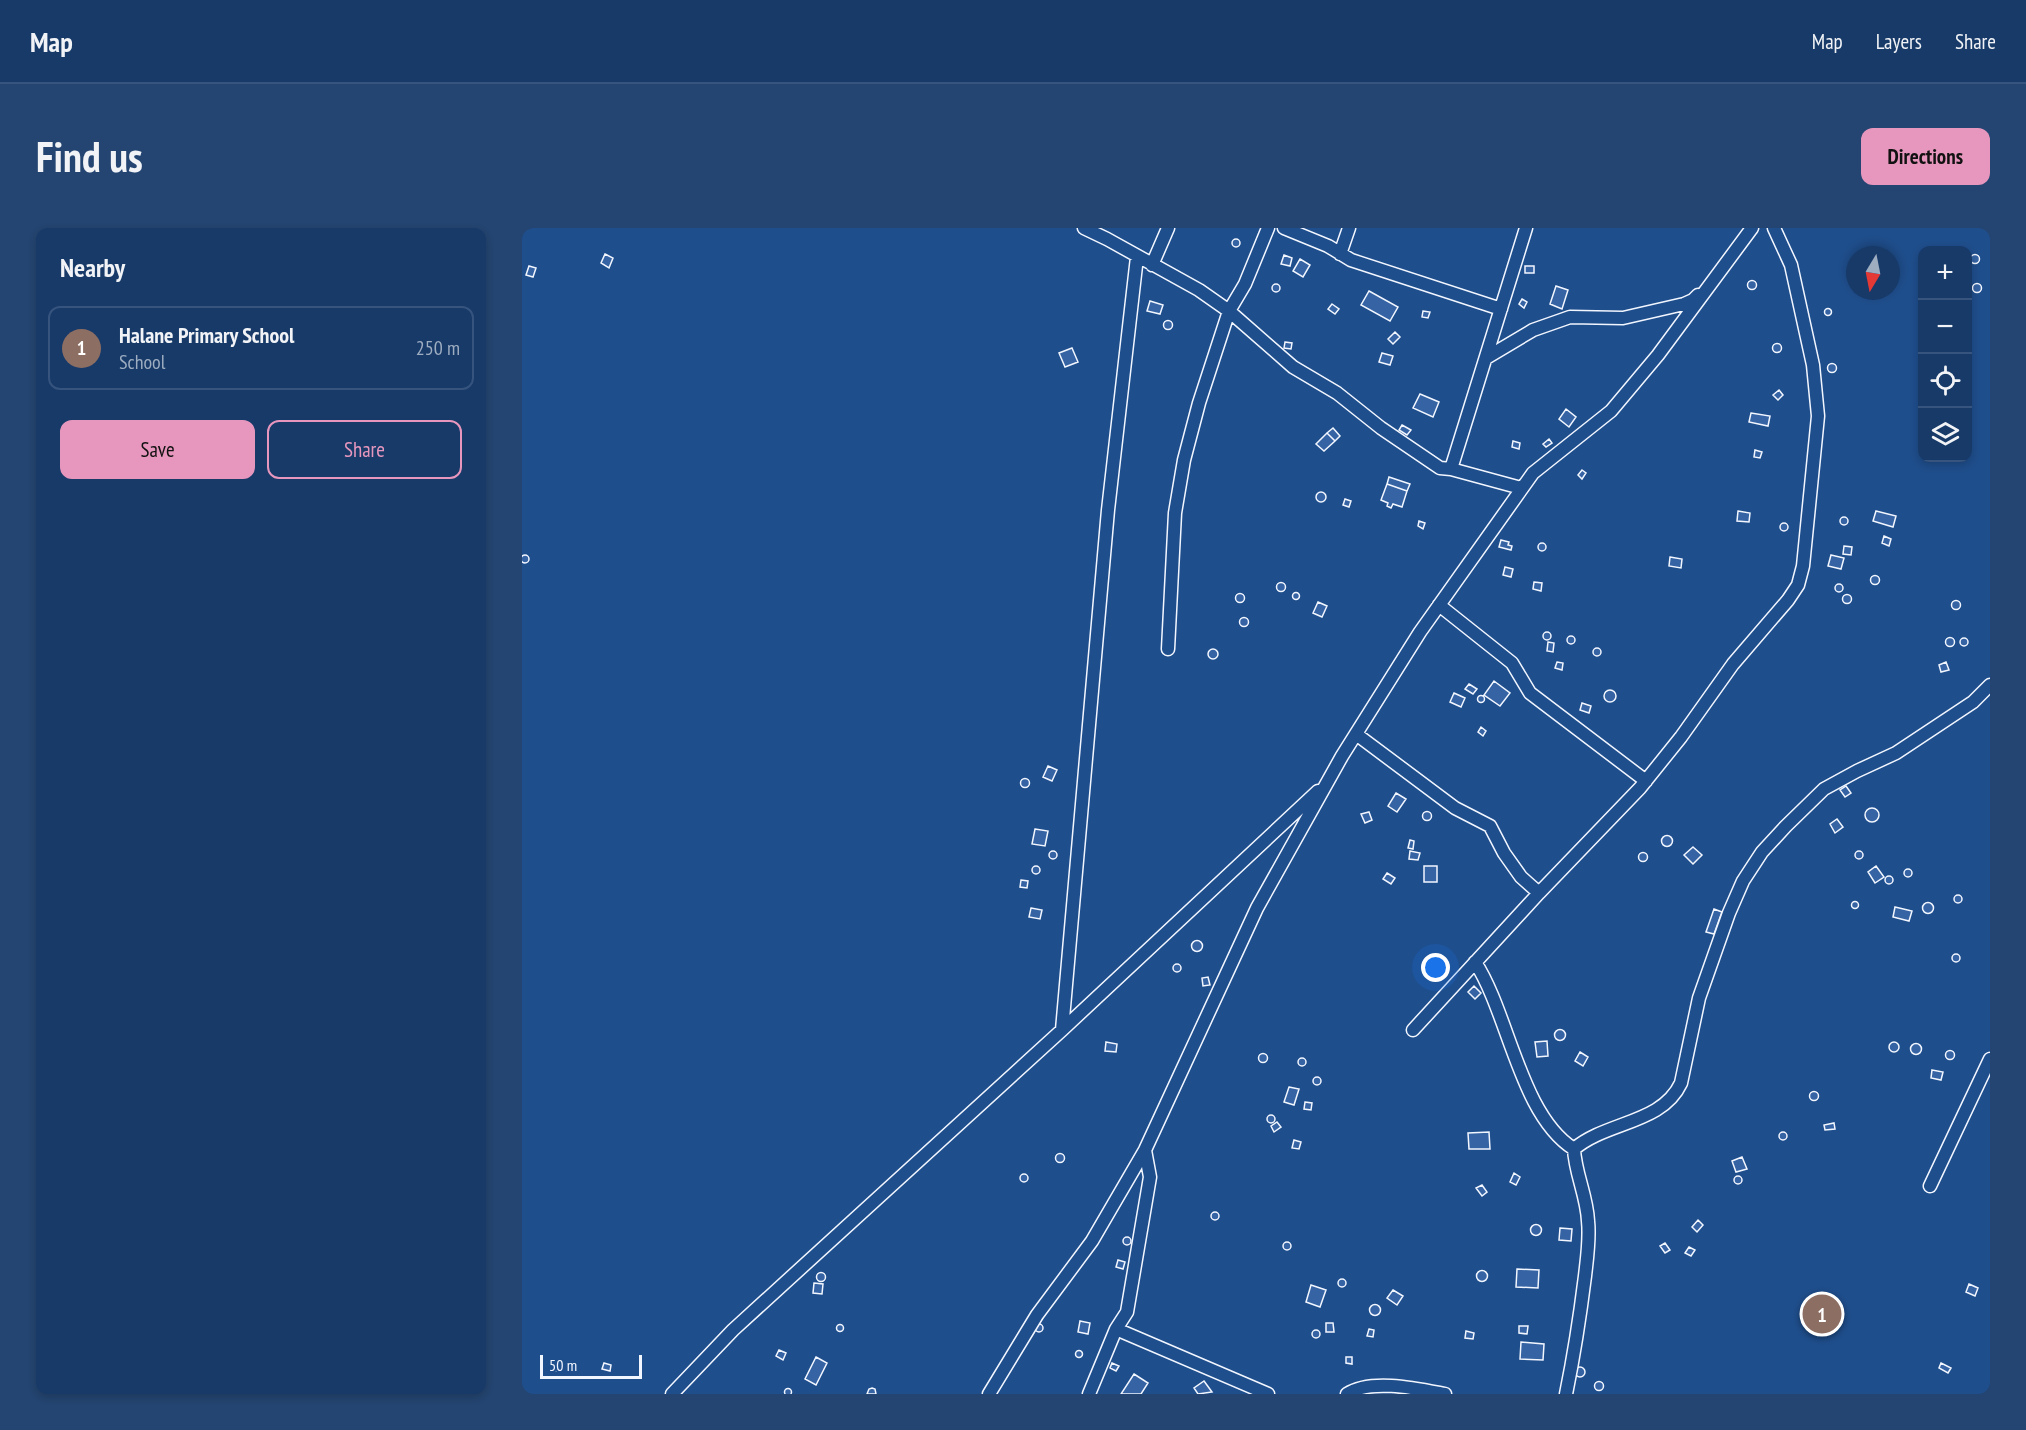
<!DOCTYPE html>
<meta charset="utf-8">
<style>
body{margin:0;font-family:"PT Sans Narrow",sans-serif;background:#244571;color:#f1f3f6}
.controls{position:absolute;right:18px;top:18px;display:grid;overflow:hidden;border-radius:12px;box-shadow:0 3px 9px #0003}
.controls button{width:54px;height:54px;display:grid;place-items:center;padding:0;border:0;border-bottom:2px solid #36547d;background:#173a69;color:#f1f3f6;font:30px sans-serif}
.compass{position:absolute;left:1324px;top:18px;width:54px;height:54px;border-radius:50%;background:#173a69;box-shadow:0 3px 9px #0003;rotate:190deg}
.scale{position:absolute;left:18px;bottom:15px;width:102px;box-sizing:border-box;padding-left:6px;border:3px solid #f2f6ff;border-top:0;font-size:16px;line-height:21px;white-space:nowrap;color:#f2f6ff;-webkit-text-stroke:4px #1f4e8c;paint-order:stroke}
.you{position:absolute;left:914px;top:740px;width:21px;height:21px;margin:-15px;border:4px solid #fff;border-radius:50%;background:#1a73e8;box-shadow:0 0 0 9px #1a73e833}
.badge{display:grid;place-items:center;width:39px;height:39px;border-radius:50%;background:#e797bd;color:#fff;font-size:20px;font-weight:700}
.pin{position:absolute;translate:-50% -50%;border:3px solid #fff;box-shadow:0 2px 6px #0006}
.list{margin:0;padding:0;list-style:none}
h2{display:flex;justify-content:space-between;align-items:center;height:78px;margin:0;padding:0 24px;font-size:26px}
h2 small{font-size:20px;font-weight:400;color:#9eadc0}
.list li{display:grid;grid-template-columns:39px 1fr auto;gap:18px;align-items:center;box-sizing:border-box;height:84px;margin:0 12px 12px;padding:0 12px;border:2px solid #36547d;border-radius:12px}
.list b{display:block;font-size:22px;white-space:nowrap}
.list p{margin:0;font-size:20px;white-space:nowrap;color:#9eadc0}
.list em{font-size:20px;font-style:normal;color:#9eadc0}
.actions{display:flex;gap:12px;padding:18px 24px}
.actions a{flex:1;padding:14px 0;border:2px solid #e797bd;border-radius:12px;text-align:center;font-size:21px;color:#e797bd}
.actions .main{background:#e797bd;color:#111}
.icon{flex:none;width:33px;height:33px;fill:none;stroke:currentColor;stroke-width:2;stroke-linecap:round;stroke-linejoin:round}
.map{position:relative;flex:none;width:1468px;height:1166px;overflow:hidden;border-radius:12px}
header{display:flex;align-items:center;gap:36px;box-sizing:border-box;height:84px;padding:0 30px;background:#173a69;border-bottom:2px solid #36547d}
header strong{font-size:28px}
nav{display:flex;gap:33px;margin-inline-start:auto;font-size:21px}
.intro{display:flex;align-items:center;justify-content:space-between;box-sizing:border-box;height:144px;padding:0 36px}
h1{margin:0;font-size:42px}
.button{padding:15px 27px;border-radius:12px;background:#e797bd;color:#111;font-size:21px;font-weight:700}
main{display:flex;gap:36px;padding:0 36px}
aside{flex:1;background:#173a69;border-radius:12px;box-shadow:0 3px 9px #0003}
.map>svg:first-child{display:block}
.building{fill:#3563a3;stroke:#f2f6ff;stroke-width:1.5}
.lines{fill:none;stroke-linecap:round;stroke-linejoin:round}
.street-casing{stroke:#f2f6ff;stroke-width:15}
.street{stroke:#1f4e8c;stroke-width:12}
</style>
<header>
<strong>Map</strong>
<nav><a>Map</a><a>Layers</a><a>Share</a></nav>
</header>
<div class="intro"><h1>Find us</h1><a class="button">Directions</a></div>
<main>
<aside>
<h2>Nearby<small></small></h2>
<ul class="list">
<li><span class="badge" style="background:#8d6e63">1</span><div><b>Halane Primary School</b><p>School</p></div><em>250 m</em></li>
</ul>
<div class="actions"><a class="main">Save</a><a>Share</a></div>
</aside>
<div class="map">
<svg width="1468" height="1166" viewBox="0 0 1468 1166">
<rect width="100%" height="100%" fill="#1f4e8c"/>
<path class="building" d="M710 15a4 4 0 1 1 8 0a4 4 0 1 1-8 0Z
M83 26 91 30 87 40 79 35Z
M1448.5 31a4.5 4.5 0 1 1 9 0a4.5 4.5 0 1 1-9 0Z
M762 27 770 30 768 38 759 36Z
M778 31 788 37 781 49 771 43Z
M7 38 14 40 11 49 4 47Z
M1003 38H1012V45H1003Z
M1225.5 57a4.5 4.5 0 1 1 9 0a4.5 4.5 0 1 1-9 0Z
M1450.5 60a4.5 4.5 0 1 1 9 0a4.5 4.5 0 1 1-9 0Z
M750 60a4 4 0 1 1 8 0a4 4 0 1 1-8 0Z
M1034 58 1046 62 1040 81 1028 76Z
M847 63 876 79 868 93 839 77Z
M1000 71 1005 74 1002 80 997 76Z
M628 73 641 77 638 86 625 83Z
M810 76 817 81 813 86 806 81Z
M1302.5 84a3.5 3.5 0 1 1 7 0a3.5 3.5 0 1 1-7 0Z
M901 83 908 84 906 90 900 89Z
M641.5 97a4.5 4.5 0 1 1 9 0a4.5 4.5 0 1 1-9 0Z
M873 104 878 109 871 116 866 111Z
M763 114 770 115 769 121 762 120Z
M1250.5 120a4.5 4.5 0 1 1 9 0a4.5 4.5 0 1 1-9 0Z
M550 120 556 134 543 139 537 125Z
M860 125 871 128 868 137 857 134Z
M1305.5 140a4.5 4.5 0 1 1 9 0a4.5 4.5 0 1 1-9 0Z
M1257 162 1261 167 1256 172 1251 167Z
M898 166 917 174 911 189 891 180Z
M1044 181 1054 189 1047 199 1037 191Z
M1229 185 1248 188 1246 198 1227 194Z
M880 197 889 202 885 207 877 202Z
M811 200 818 208 813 213 805 205Z
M805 205 813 213 802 223 794 216Z
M1027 211 1030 215 1024 219 1021 216Z
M991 213 998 215 997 221 990 219Z
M1233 222 1240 224 1238 230 1232 229Z
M1060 242 1064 245 1060 251 1056 247Z
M867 249 888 256 885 263 865 256Z
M865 256 885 263 880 279 871 276 869 280 865 278 866 275 859 272Z
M794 269a5 5 0 1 1 10 0a5 5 0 1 1-10 0Z
M823 271 829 273 827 279 821 277Z
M1216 283 1228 285 1227 294 1215 293Z
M1354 283 1374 288 1371 299 1351 293Z
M1318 293a4 4 0 1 1 8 0a4 4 0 1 1-8 0Z
M897 293 903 295 901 301 896 298Z
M1258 299a4 4 0 1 1 8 0a4 4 0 1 1-8 0Z
M1362 308 1369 311 1367 318 1360 315Z
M979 312 987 314 986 317 990 318 989 322 977 319Z
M1016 319a4 4 0 1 1 8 0a4 4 0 1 1-8 0Z
M1322 318 1330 319 1329 327 1321 326Z
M-1 331a4 4 0 1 1 8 0a4 4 0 1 1-8 0Z
M1309 327 1322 330 1319 341 1306 338Z
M1148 329 1160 331 1159 340 1147 338Z
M983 339 991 341 989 349 981 347Z
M1348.5 352a4.5 4.5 0 1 1 9 0a4.5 4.5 0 1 1-9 0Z
M1012 354 1020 355 1019 363 1011 361Z
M754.5 359a4.5 4.5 0 1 1 9 0a4.5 4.5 0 1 1-9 0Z
M1313 360a4 4 0 1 1 8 0a4 4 0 1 1-8 0Z
M770.5 368a3.5 3.5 0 1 1 7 0a3.5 3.5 0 1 1-7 0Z
M713.5 370a4.5 4.5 0 1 1 9 0a4.5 4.5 0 1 1-9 0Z
M1320.5 371a4.5 4.5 0 1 1 9 0a4.5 4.5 0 1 1-9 0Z
M1429.5 377a4.5 4.5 0 1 1 9 0a4.5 4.5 0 1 1-9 0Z
M796 374 805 378 800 389 791 385Z
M717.5 394a4.5 4.5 0 1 1 9 0a4.5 4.5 0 1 1-9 0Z
M1021 408a4 4 0 1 1 8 0a4 4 0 1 1-8 0Z
M1045 412a4 4 0 1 1 8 0a4 4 0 1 1-8 0Z
M1423.5 414a4.5 4.5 0 1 1 9 0a4.5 4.5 0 1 1-9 0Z
M1438 414a4 4 0 1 1 8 0a4 4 0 1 1-8 0Z
M1026 414 1032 415 1031 424 1025 423Z
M1071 424a4 4 0 1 1 8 0a4 4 0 1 1-8 0Z
M686 426a5 5 0 1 1 10 0a5 5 0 1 1-10 0Z
M1035 434 1041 435 1040 442 1033 440Z
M1424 434 1427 442 1419 444 1417 437Z
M972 453 988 465 978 478 962 467Z
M947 456 955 461 951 466 943 461Z
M1082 468a6 6 0 1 1 12 0a6 6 0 1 1-12 0Z
M932 465 943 470 939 479 928 474Z
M955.5 471a3.5 3.5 0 1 1 7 0a3.5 3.5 0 1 1-7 0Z
M1060 475 1069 478 1067 485 1058 482Z
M959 499 964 503 961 508 956 504Z
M526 538 535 542 530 553 521 549Z
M498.5 555a4.5 4.5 0 1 1 9 0a4.5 4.5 0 1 1-9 0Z
M1324 558 1329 565 1323 569 1318 562Z
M874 565 884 571 875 584 866 578Z
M1343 587a7 7 0 1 1 14 0a7 7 0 1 1-14 0Z
M900.5 588a4.5 4.5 0 1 1 9 0a4.5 4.5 0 1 1-9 0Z
M847 584 850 592 843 595 839 586Z
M1315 591 1321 599 1313 605 1308 596Z
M513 601 526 603 523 618 510 616Z
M1139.5 613a5.5 5.5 0 1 1 11 0a5.5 5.5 0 1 1-11 0Z
M888 612 892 613 891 621 886 620Z
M1171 619 1180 627 1171 636 1162 627Z
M888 623 898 625 896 632 887 631Z
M527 627a4 4 0 1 1 8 0a4 4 0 1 1-8 0Z
M1333 627a4 4 0 1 1 8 0a4 4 0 1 1-8 0Z
M1116.5 629a4.5 4.5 0 1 1 9 0a4.5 4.5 0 1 1-9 0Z
M902 638H915V654H902Z
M1354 638 1362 649 1353 655 1346 644Z
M510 642a4 4 0 1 1 8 0a4 4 0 1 1-8 0Z
M1382 645a4 4 0 1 1 8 0a4 4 0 1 1-8 0Z
M865 645 873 650 869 656 861 651Z
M1363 652a4 4 0 1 1 8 0a4 4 0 1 1-8 0Z
M499 652 506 653 505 660 498 659Z
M1432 671a4 4 0 1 1 8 0a4 4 0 1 1-8 0Z
M1329.5 677a3.5 3.5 0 1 1 7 0a3.5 3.5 0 1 1-7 0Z
M1400.5 680a5.5 5.5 0 1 1 11 0a5.5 5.5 0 1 1-11 0Z
M1373 679 1390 683 1387 693 1371 689Z
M509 680 520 682 518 691 507 689Z
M1192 681 1200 684 1192 706 1184 704Z
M669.5 718a5.5 5.5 0 1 1 11 0a5.5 5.5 0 1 1-11 0Z
M1430 730a4 4 0 1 1 8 0a4 4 0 1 1-8 0Z
M651 740a4 4 0 1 1 8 0a4 4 0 1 1-8 0Z
M686 749 688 757 681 758 680 750Z
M952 758 959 765 953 771 946 764Z
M1032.5 807a5.5 5.5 0 1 1 11 0a5.5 5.5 0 1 1-11 0Z
M1025 813 1026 828 1015 829 1013 814Z
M584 814 595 816 594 824 583 823Z
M1367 819a5 5 0 1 1 10 0a5 5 0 1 1-10 0Z
M1388.5 821a5.5 5.5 0 1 1 11 0a5.5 5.5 0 1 1-11 0Z
M1423.5 827a4.5 4.5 0 1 1 9 0a4.5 4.5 0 1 1-9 0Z
M1058 824 1066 829 1061 838 1053 833Z
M736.5 830a4.5 4.5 0 1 1 9 0a4.5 4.5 0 1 1-9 0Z
M776 834a4 4 0 1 1 8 0a4 4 0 1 1-8 0Z
M1410 842 1421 844 1419 852 1409 850Z
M791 853a4 4 0 1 1 8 0a4 4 0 1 1-8 0Z
M767 859 777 861 772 877 762 874Z
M1287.5 868a4.5 4.5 0 1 1 9 0a4.5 4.5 0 1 1-9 0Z
M783 874 790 875 789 882 782 881Z
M745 891a4 4 0 1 1 8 0a4 4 0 1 1-8 0Z
M755 894 759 899 752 904 749 898Z
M1312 895 1313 901 1303 902 1302 897Z
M967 904 968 921H947L946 905Z
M1257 908a4 4 0 1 1 8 0a4 4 0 1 1-8 0Z
M772 912 779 914 777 921 770 920Z
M533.5 930a4.5 4.5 0 1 1 9 0a4.5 4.5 0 1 1-9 0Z
M1220 929 1225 941 1214 944 1210 933Z
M992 945 998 949 994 957 988 954Z
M498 950a4 4 0 1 1 8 0a4 4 0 1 1-8 0Z
M1212 952a4 4 0 1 1 8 0a4 4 0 1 1-8 0Z
M960 957 965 964 960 968 954 960Z
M689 988a4 4 0 1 1 8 0a4 4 0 1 1-8 0Z
M1176 992 1181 997 1175 1004 1170 999Z
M1008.5 1002a5.5 5.5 0 1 1 11 0a5.5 5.5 0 1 1-11 0Z
M1038 1000 1050 1001 1049 1013 1037 1012Z
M601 1013a4 4 0 1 1 8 0a4 4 0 1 1-8 0Z
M761 1018a4 4 0 1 1 8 0a4 4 0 1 1-8 0Z
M1143 1015 1148 1022 1143 1025 1138 1018Z
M1167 1019 1173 1022 1169 1028 1163 1025Z
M596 1032 603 1034 601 1041 594 1039Z
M995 1041 1017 1042 1016 1060 994 1059Z
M954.5 1048a5.5 5.5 0 1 1 11 0a5.5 5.5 0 1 1-11 0Z
M294.5 1049a4.5 4.5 0 1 1 9 0a4.5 4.5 0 1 1-9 0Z
M816 1055a4 4 0 1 1 8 0a4 4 0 1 1-8 0Z
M292 1055 301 1056 300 1066 291 1065Z
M1447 1056 1456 1060 1453 1068 1444 1064Z
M789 1057 804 1062 798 1079 784 1074Z
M871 1062 881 1068 875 1077 865 1070Z
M847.5 1082a5.5 5.5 0 1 1 11 0a5.5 5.5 0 1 1-11 0Z
M558 1093 568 1095 566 1106 556 1104Z
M804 1095H811L812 1104H804Z
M513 1100a4 4 0 1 1 8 0a4 4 0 1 1-8 0Z
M314.5 1100a3.5 3.5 0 1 1 7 0a3.5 3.5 0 1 1-7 0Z
M997 1098H1006L1005 1106 997 1105Z
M847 1101 852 1102 851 1109 845 1108Z
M790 1106a4 4 0 1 1 8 0a4 4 0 1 1-8 0Z
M944 1103 952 1105 951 1111 943 1110Z
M999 1114 1022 1116 1021 1132 998 1131Z
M257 1122 264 1125 261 1132 254 1128Z
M553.5 1126a3.5 3.5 0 1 1 7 0a3.5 3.5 0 1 1-7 0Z
M294 1129 305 1135 294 1157 283 1151Z
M824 1129H830V1136L824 1135Z
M31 1139a4 4 0 1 1 8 0a4 4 0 1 1-8 0Z
M82 1135 89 1137 88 1143 80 1141Z
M590 1135 597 1138 594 1143 588 1140Z
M1419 1135 1429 1140 1426 1145 1417 1140Z
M1053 1144a5 5 0 1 1 10 0a5 5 0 1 1-10 0Z
M612 1146 626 1155 619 1166H599Z
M682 1153 690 1164 676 1166 672 1160Z
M1072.5 1158a4.5 4.5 0 1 1 9 0a4.5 4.5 0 1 1-9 0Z
M350 1160 353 1161 354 1166H345L347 1161Z
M262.5 1164a3.5 3.5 0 1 1 7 0a3.5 3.5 0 1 1-7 0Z"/>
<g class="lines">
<defs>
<path id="street" d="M562 0 585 11 677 62 707 83 771 139 815 165 859 200 918 240 929 241 999 260
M762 0 806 18 829 32 979 81
M818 26 827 0
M630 37 646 0
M964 130 1011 102 1048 89 1101 90 1162 76 1171 72 1176 67
M929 241 1004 0
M917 377 990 435 1008 465 1124 553
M646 421 653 285 662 232 677 175 707 83 723 56 746 0
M834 506 933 580 968 598 982 625 999 649 1017 665
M953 734C987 786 998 887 1052 921
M540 802 586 282 615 29
M891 802 1017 665 1118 560 1159 509 1211 436 1266 372 1276 357 1281 338 1296 188 1291 137 1269 37 1252 0
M1408 958 1468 831
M594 1101 746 1166
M150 1166 211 1102 540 802 796 563
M467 1166 515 1087 570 1013 623 922 735 680 820 528 898 404 1011 245 1089 183 1136 127 1230 0
M567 1166 594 1101 605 1084 628 949 623 922
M825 1166C849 1150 897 1161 923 1166
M1044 1166C1052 1127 1058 1088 1063 1048 1065 1030 1068 1011 1066 993 1065 968 1053 945 1052 921 1085 893 1140 896 1159 855L1177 770 1207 685 1221 653 1240 624 1264 598 1302 561 1335 543 1374 525 1451 474 1468 457"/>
</defs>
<use href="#street" class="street-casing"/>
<use href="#street" class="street"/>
</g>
</svg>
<div class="controls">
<button>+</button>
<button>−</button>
<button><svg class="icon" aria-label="locate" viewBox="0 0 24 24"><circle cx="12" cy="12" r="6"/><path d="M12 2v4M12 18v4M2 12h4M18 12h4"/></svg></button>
<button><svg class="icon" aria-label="layers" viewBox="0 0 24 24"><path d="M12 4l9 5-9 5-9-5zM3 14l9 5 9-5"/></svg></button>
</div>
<svg class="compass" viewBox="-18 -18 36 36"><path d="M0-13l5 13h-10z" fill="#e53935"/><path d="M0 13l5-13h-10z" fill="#9eadc0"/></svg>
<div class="scale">50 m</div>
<div class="you"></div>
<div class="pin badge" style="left:1300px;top:1086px;background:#8d6e63">1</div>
</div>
</main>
